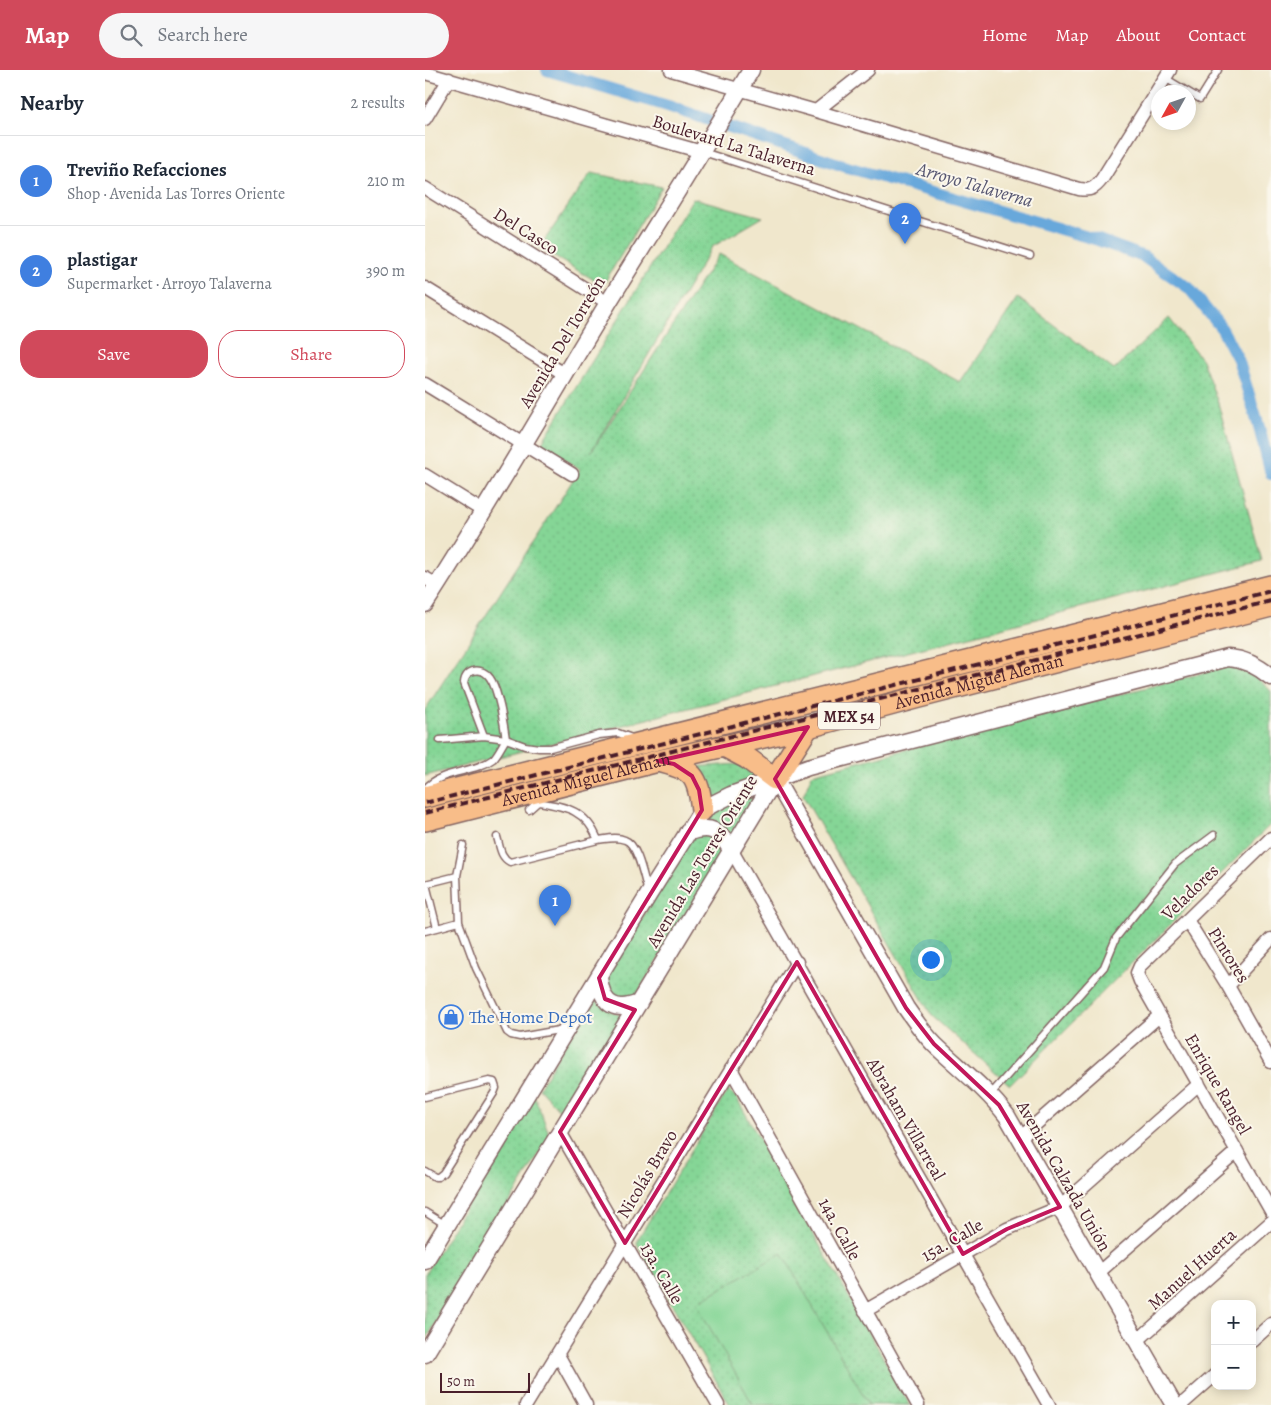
<!DOCTYPE html>
<html lang="en">
<head>
<meta charset="utf-8">
<style>
  :root { --surface:#fff; --page:#f6f6f7; --text:#1f2937; --muted:#747a83; --line:#e0e1e3; --accent:#d1495b }
  body { margin:0; font-family:Alegreya,serif; background:var(--page); color:var(--text) }
  .controls { position:absolute; right:15px; bottom:15px; display:grid; overflow:hidden; border-radius:10px; box-shadow:0 2px 12px #0003 }
  .controls button { width:45px; height:45px; display:grid; place-items:center; padding:0; border:0; border-bottom:1px solid var(--line); background:var(--surface); color:var(--text); font:25px sans-serif }
  .compass { position:absolute; left:726px; top:15px; width:45px; height:45px; border-radius:50%; background:var(--surface); box-shadow:0 2px 12px #0003; rotate:230deg }
  .scale { position:absolute; left:15px; bottom:12px; width:90px; box-sizing:border-box; padding-left:5px; border:2px solid #4a1f2b; border-top:0; font-size:14px; line-height:18px; white-space:nowrap; color:#4a1f2b; -webkit-text-stroke:4px #fbf7ec; paint-order:stroke }
  .you { position:absolute; left:505px; top:889px; width:18px; height:18px; margin:-12px; border:4px solid #fff; border-radius:50%; background:#1a73e8; box-shadow:0 0 0 8px #1a73e833 }
  .badge { display:grid; place-items:center; width:32px; height:32px; border-radius:50%; background:var(--accent); color:#fff; font-size:16px; font-weight:700 }
  .pin { position:absolute; translate:-50% -41px; filter:drop-shadow(0 1px 2px #0008) }
  .pin::after { content:''; position:absolute; top:26px; width:18px; height:15px; background:inherit; clip-path:polygon(0 0,100% 0,50% 100%) }
  .list { margin:0; padding:0; list-style:none }
  h2 { display:flex; justify-content:space-between; align-items:center; height:65px; margin:0; padding:0 20px; font-size:21px }
  h2 small { font-size:16px; font-weight:400; color:var(--muted) }
  .list li { display:grid; grid-template-columns:32px 1fr auto; gap:15px; align-items:center; box-sizing:border-box; height:90px; padding:0 20px; border-top:1px solid var(--line) }
  .list b { display:block; font-size:19px; white-space:nowrap }
  .list p { margin:0; font-size:16px; white-space:nowrap; color:var(--muted) }
  .list em { font-size:16px; font-style:normal; color:var(--muted) }
  .actions { display:flex; gap:10px; padding:15px 20px }
  .actions a { flex:1; padding:11px 0; border:1px solid var(--accent); border-radius:20px; text-align:center; font-size:18px; color:var(--accent) }
  .actions .main { background:var(--accent); color:#fff }
  .icon { flex:none; width:28px; height:28px; fill:none; stroke:currentColor; stroke-width:2; stroke-linecap:round; stroke-linejoin:round }
  .map { position:relative; flex:none; width:846px; height:1335px; overflow:hidden }
  header { display:flex; align-items:center; gap:30px; box-sizing:border-box; height:70px; padding:0 25px; background:var(--accent); color:#fff }
  header strong { font-size:24px }
  nav { display:flex; gap:28px; margin-inline-start:auto; font-size:18px }
  .search { width:350px; height:45px; background:var(--page); display:flex; align-items:center; gap:12px; box-sizing:border-box; padding:0 18px; border-radius:28px; color:var(--muted); font-size:19px }
  main { display:flex }
  aside { flex:1; background:var(--surface) }
  .map>svg:first-child { display:block }
</style>
</head>
<body>
<header>
<strong>Map</strong>
<div class="search"><svg class="icon" aria-label="search" viewBox="0 0 24 24"><circle cx="10" cy="10" r="6"/><path d="M15 15l6 6"/></svg>Search here</div>
<nav><a>Home</a><a>Map</a><a>About</a><a>Contact</a></nav>
</header>
<main>
<aside>
<h2>Nearby<small>2 results</small></h2>
<ul class="list">
<li><span class="badge" style="background:#3f7fe0">1</span><div><b>Treviño Refacciones</b><p>Shop · Avenida Las Torres Oriente</p></div><em>210 m</em></li>
<li><span class="badge" style="background:#3f7fe0">2</span><div><b>plastigar</b><p>Supermarket · Arroyo Talaverna</p></div><em>390 m</em></li>
</ul>
<div class="actions"><a class="main">Save</a><a>Share</a></div>
</aside>
<div class="map">
<svg width="846" height="1335" viewBox="0 0 846 1335">
  <defs>
    <pattern id="grass-dots" width="8" height="8" patternUnits="userSpaceOnUse" patternTransform="scale(1.25)"><rect width="8" height="8" fill="#85d696"/><path d="M2 2h.1M6 6h.1" fill="none" stroke="#74b781" stroke-width="1.8" stroke-linecap="round"/></pattern>
  </defs>
  <rect width="100%" height="100%" fill="#fbf7ec"/>
  <filter id="ink" filterUnits="userSpaceOnUse"><feTurbulence type="fractalNoise" baseFrequency=".02" numOctaves="2"/><feDisplacementMap in="SourceGraphic" scale="10" xChannelSelector="R" yChannelSelector="G"/><feConvolveMatrix kernelMatrix="1 2 1 2 8 2 1 2 1" color-interpolation-filters="sRGB"/></filter>
  <filter id="wash" filterUnits="userSpaceOnUse"><feTurbulence type="fractalNoise" baseFrequency=".0096" numOctaves="4" result="noise"/><feDisplacementMap in="SourceGraphic" scale="20" xChannelSelector="R" yChannelSelector="G"/><feGaussianBlur stdDeviation="1.12" result="paint"/><feColorMatrix in="noise" values="0 0 0 0 0 0 0 0 0 0 0 0 0 0 0 0 0 1.4 0 .05"/><feComposite in="paint" operator="in"/></filter>
  <g filter="url(#wash)">
    <rect width="100%" height="100%" fill="#f0e7cc"/>
    <path fill="url(#grass-dots)" stroke="#687a60" d="M166,103L237,117L178,215L114,178Z
      M268,128L338,147L287,177L166,382L294,184L535,312L593,228L689,300L744,248L777,290L793,333L837,491L0,706V640L155,399L116,374Z
      M816,593L846,621V754L585,1015L507,946L378,726L387,704Z
      M314,694L341,709L283,731L267,697Z
      M331,725L333,726L307,768C298,757 290,751 276,751L282,742Z
      M268,764H286L298,783L209,929H188L179,911Z
      M168,928L184,940L198,947L139,1045L114,1018Z
      M303,1020L311,1027L485,1335H305L211,1172Z
      M109,1025L125,1066L0,1271V1204Z"/>
    <path fill="#85d696" stroke="#687a60" d="M357,1183L444,1335H328L271,1233Z"/>
    <g fill="none" stroke-linecap="round" stroke-linejoin="round">
      <path stroke="#68a8db" stroke-width="12" d="M122,0L243,36L422,97L673,170L719,187L764,218L797,259L813,289L834,357L846,404"/>
    </g>
  </g>
  <g filter="url(#ink)">
    <g fill="none" stroke-linecap="round" stroke-linejoin="round">
      <g stroke="#846563" stroke-width="9">
        <path id="service" d="M740,8L775,29L793,0
          M278,82L605,186
          M15,670L59,666L81,669L100,676L114,678H125L174,665L193,663L207,668
          M0,719C17,699 48,704 68,689C73,684 77,675 81,669C79,655 73,619 65,608C58,597 40,598 39,613L59,666
          M104,740L113,732V728
          M72,767C75,776 75,787 85,792L173,770C161,740 142,737 113,732
          M173,770C182,769 191,766 200,770C213,774 219,809 223,822
          M0,814L32,806L38,775
          M34,852L51,898L82,962L86,965L95,967L139,959
          M12,858L34,852L32,806
          M0,861L12,858L1,814
          M565,1025L679,897L691,868L750,794L789,765
          M0,1027L64,1011L69,1012L71,1018L69,1023L18,1103L13,1107H10L0,1101
          M0,1142L21,1155"/>
      </g>
      <g stroke="#846563" stroke-width="15">
        <path id="minor" d="M246,0L391,41L654,119C666,121 670,118 677,109L745,0
          M0,3L277,82
          M391,41L443,0
          M0,49L24,9
          M0,118L183,233
          M0,218L141,305
          M0,314L147,404
          M0,405L58,441
          M0,508L12,515
          M846,768L715,896L712,903L715,911L846,1141
          M307,781L624,1335
          M762,850L803,916L846,992
          M803,916L846,869
          M306,999L493,1335
          M135,1062L293,1335
          M595,1068L734,946
          M673,1203L812,1081
          M440,1241L582,1159L635,1137L774,1014
          M712,1271L846,1152
          M827,1271L846,1254
          M133,1285L161,1335
          M101,1335L372,892
          M756,1335L790,1305"/>
      </g>
      <g stroke="#846563" stroke-width="19">
        <path id="tertiary" d="M0,534C64,436 122,333 183,233C231,155 280,78 326,0
          M350,709L481,938C490,951 499,964 510,975C534,998 562,1019 582,1046L749,1335
          M262,763C286,754 294,760 307,781
          M174,908C176,922 180,937 197,937C202,937 209,935 214,933
          M0,1191L224,824L277,740L290,733L306,725L383,697L803,588C820,589 833,596 846,607
          M0,1284L350,709"/>
      </g>
      <g stroke="#846563" stroke-width="24">
        <g id="trunk">
          <path d="M299,676L322,688L350,709L383,657"/>
          <path d="M233,691C268,699 273,705 277,740"/>
          <path d="M0,727L846,516"/>
          <path id="s1" d="M0,750L233,691L383,657L490,628L846,536"/>
        </g>
      </g>
      <use href="#service" stroke="#fff" stroke-width="6"/>
      <use href="#minor" stroke="#fff" stroke-width="12"/>
      <use href="#tertiary" stroke="#fff" stroke-width="16"/>
      <use href="#trunk" stroke="#f8bd89" stroke-width="21"/>
      <path stroke="#4a1f2b" stroke-width="4" stroke-dasharray="8 4" stroke-linecap="butt" d="M0,733L846,521
        M0,743L846,531"/>
    </g>
  </g>
  <path fill="none" stroke="#c2185b" stroke-width="4" stroke-linejoin="round" d="M383,657L350,709L481,938L509,974L574,1035L635,1137L582,1159L538,1184L372,892L200,1173L135,1062L210,940L180,929L174,908L277,740L274,720L267,706L249,694L233,691Z"/>
  <defs>
    <g id="shop-ring" transform="scale(1.25)"><circle r="9.5" fill="#fbf7ec" stroke="#3f7fe0" stroke-width="1.5"/><path d="M-5-2.5h2.3a2.7 3.5 0 0 1 5.4 0H5L5.5 6h-11ZM-1.5-2.5h3a1.5 2.3 0 0 0-3 0Z" fill="#3f7fe0"/></g>
  </defs>
  <g fill-rule="evenodd">
    <use href="#shop-ring" x="26" y="947"/>
  </g>
  <g text-anchor="middle" stroke-width="4" stroke-linejoin="round" paint-order="stroke">
    <rect fill="#fbf7ec" stroke="#7f6065" stroke-width="1" x="393" y="632.5" width="62" height="27" rx="4"/>
    <g font-size="16" font-weight="bold" fill="#4a1f2b">
      <text x="424" y="652">MEX 54</text>
    </g>
    <g font-size="18" fill="#4a1f2b" stroke="#fbf7ec">
      <text transform="translate(309 75) rotate(17)" y="6">Boulevard La Talaverna</text>
      <text transform="translate(101 161) rotate(32)" y="6">Del Casco</text>
      <text transform="translate(137 272) rotate(-59)" y="6">Avenida Del Torreón</text>
      <text dy="6" stroke="none"><textPath href="#s1" startOffset="571">Avenida Miguel Alemán</textPath></text>
      <text dy="6" stroke="none"><textPath href="#s1" startOffset="166">Avenida Miguel Alemán</textPath></text>
      <text transform="translate(277 791) rotate(-59)" y="6">Avenida Las Torres Oriente</text>
      <text transform="translate(765 822) rotate(-44)" y="6">Veladores</text>
      <text transform="translate(804 885) rotate(58)" y="6">Pintores</text>
      <text transform="translate(793 1014) rotate(60)" y="6">Enrique Rangel</text>
      <text transform="translate(481 1049) rotate(60)" y="6">Abraham Villarreal</text>
      <text transform="translate(222 1104) rotate(-59)" y="6">Nicolás Bravo</text>
      <text transform="translate(639 1106) rotate(60)" y="6">Avenida Calzada Unión</text>
      <text transform="translate(415 1159) rotate(61)" y="6">14a. Calle</text>
      <text transform="translate(527 1170) rotate(-30)" y="6">15a. Calle</text>
      <text transform="translate(767 1199) rotate(-42)" y="6">Manuel Huerta</text>
      <text transform="translate(237 1203) rotate(60)" y="6">13a. Calle</text>
    </g>
    <g font-size="18" fill="#366cbe" stroke="#fbf7ec" text-anchor="start">
      <text x="44" y="953">The Home Depot</text>
    </g>
    <g font-size="19" font-style="italic" fill="#565671" stroke="#fbf7ec">
      <text transform="translate(550 114) rotate(16)" y="7">Arroyo Talaverna</text>
    </g>
  </g>
</svg>
<div class="controls">
<button>+</button>
<button>−</button>
</div>
<svg class="compass" viewBox="-18 -18 36 36"><path d="M0-13l5 13h-10z" fill="#e53935"/><path d="M0 13l5-13h-10z" fill="#747a83"/></svg>
<div class="scale">50 m</div>
<div class="you"></div>
<div class="pin badge" style="left:130px;top:856px;background:#3f7fe0">1</div>
<div class="pin badge" style="left:480px;top:174px;background:#3f7fe0">2</div>
</div>
</main>
</body>
</html>
